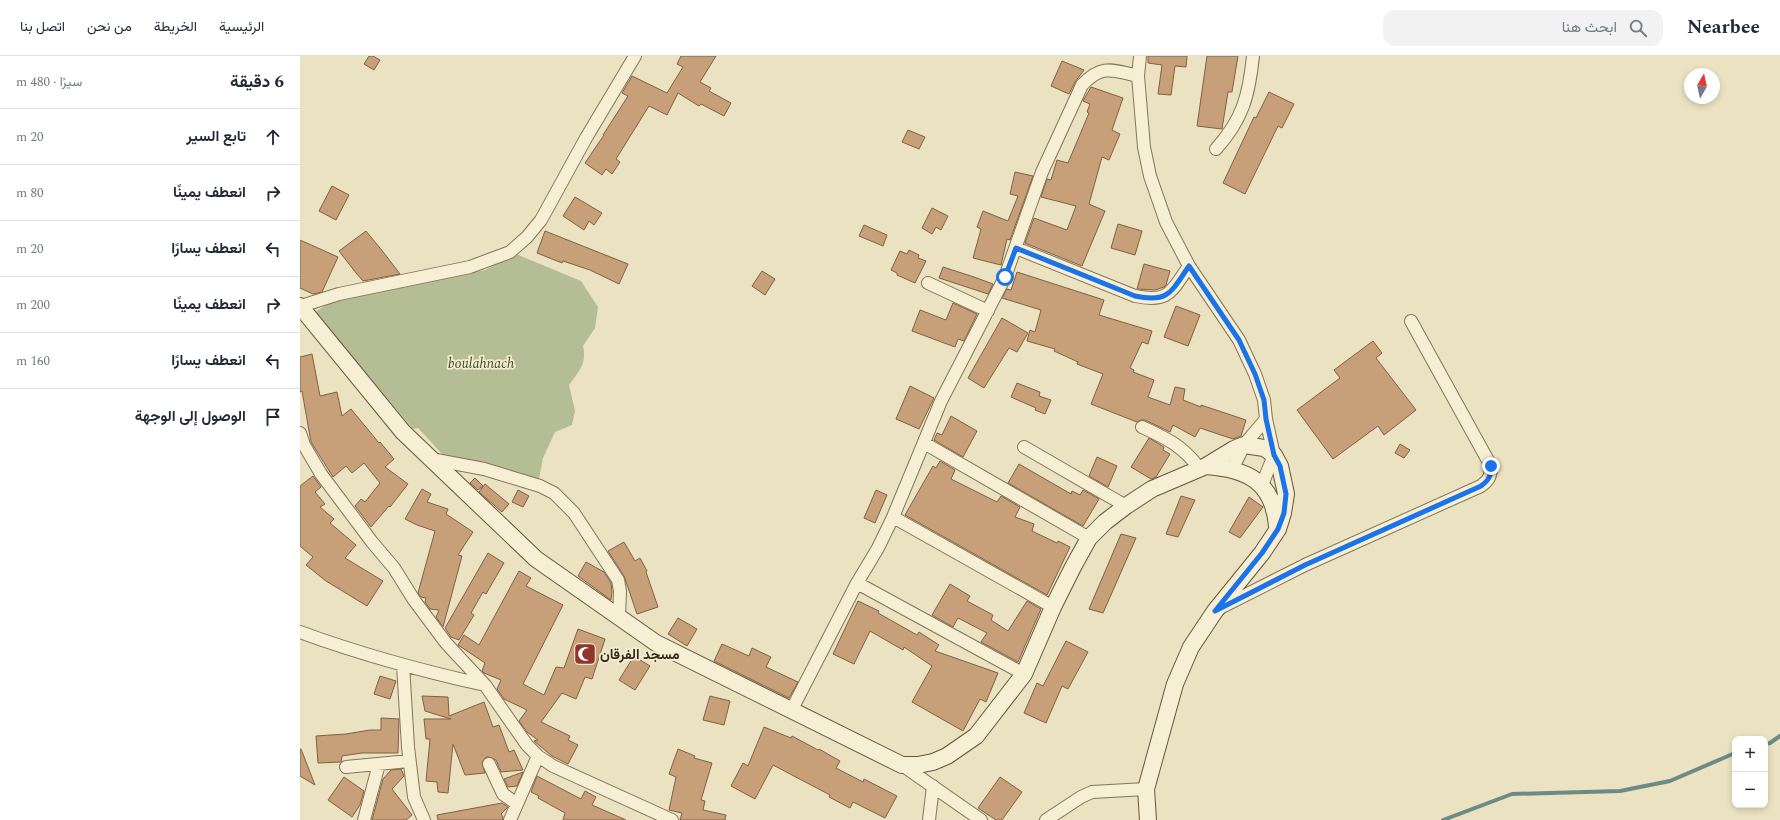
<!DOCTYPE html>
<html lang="ar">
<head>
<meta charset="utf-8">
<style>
  :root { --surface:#fff; --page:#f2f2f3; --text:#1f2937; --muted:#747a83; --line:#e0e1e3 }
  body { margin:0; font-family:Spectral,Vazirmatn,serif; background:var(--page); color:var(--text); direction:rtl }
  .controls { position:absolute; right:12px; bottom:12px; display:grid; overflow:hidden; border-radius:8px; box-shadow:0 2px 6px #0003 }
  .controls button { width:36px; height:36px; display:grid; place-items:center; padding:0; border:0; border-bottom:1px solid var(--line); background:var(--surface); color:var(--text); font:20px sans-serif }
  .compass { position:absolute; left:1384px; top:12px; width:36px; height:36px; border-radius:50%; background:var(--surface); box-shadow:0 2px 6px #0003; rotate:9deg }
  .stop { position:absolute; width:12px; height:12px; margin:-9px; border:3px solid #1a73e8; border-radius:50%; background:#fff }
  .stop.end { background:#1a73e8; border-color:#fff; box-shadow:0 1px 4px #0008 }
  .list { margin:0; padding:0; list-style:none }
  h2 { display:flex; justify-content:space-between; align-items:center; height:52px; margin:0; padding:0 16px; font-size:17px }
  h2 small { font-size:13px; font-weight:400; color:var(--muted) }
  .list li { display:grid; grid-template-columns:26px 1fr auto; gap:12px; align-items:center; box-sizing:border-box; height:56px; padding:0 16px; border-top:1px solid var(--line) }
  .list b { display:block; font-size:15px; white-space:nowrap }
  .list em { font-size:13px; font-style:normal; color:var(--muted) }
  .icon { flex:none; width:22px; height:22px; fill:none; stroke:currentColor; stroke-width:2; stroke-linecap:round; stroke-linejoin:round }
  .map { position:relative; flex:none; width:1480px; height:764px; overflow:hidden; direction:ltr }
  header { display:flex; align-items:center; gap:24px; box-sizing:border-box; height:56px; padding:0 20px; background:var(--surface); border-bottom:1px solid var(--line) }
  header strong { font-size:19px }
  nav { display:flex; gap:22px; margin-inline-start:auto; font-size:14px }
  .search { width:280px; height:36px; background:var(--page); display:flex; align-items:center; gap:10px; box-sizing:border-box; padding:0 14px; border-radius:12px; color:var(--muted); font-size:15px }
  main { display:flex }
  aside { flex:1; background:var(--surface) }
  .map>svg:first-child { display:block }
</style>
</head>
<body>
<header>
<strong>Nearbee</strong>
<div class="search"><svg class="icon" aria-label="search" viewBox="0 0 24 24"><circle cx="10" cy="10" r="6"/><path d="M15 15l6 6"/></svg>ابحث هنا</div>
<nav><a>الرئيسية</a><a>الخريطة</a><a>من نحن</a><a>اتصل بنا</a></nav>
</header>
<main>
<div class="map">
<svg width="1480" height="764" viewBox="0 0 1480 764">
  <rect width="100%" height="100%" fill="#ebe2c1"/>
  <path fill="#b5bd95" d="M216,198L281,225L298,251L295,272L283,290C287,308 279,315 269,329L275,355L272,369L255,376L243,402L239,423L231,425L144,400L118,372L113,373L15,256L36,243L185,214Z"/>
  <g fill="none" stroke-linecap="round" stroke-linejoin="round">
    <path stroke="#6b8b86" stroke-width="4" d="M1465,688L1470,687L1480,680
      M1143,764L1212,738L1320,735L1370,725L1435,697"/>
  </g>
  <path fill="#c7a079" stroke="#816041" d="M69,0H73L80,4L74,14L64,8Z
    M381,0H416L400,26L411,32L409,35L431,47L424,60L401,48L399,50L378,37L367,59L349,50L316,103L320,106L312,118L306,113L302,119L285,107L304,79H303L328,40L322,37L332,20L367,37L383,11L377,8Z
    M848,0H887L886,11L875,10L871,39L858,38L862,9L848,7Z
    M907,0H938L932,36H928L922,73L897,70Z
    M762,5L784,14L775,26L769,38L751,30Z
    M791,31L823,42L812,74L820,78L809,104L802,101L789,148L805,155L782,210L725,187L734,162L767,174L776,150L741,141L747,123L751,124L757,104L768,107L789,57L787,56L790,48L783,45Z
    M969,36L994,48L982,72L978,70L945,138L923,127L954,61L956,62Z
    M608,74L625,81L619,93L602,86Z
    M715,116L733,120L710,184L707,183L701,209L673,202L681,173L677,171L683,155L708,165L718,140L710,138Z
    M32,130L49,139L36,164L19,155Z
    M275,141L302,157L294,169L289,165L284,174L263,160Z
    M632,152L648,160L641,174L636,171L632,178L622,172Z
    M818,168L842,175L835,199L811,192Z
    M564,169L587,179L583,190L559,180Z
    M66,175L84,197L100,218L63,225L56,217L39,195Z
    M245,175L328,208L319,228L290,214L263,205L262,207L237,197Z
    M0,184L38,201L22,236L13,238L0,232Z
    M609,194L619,199L618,202L626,205L615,227L597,219V217L591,214L600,195L607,198Z
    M844,208L870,215L866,229L864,231L855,234L837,233Z
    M643,211L674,221L693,228L688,238L639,222Z
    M462,215L475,223L465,239L452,230Z
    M717,216L804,244L799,259L852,275L848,288L842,286L830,312L834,314L833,316L854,324L848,341L870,349L875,331L885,333L883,344L901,351V349L946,364L941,380L933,383L900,372L895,381L873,369L870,376L845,364H841L837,366L791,348L803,318L777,308L778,306L754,295L755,293L727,285L730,274L735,276L741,254L702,242L707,233L711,234Z
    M653,247L677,258L664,285L658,283L655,291L612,275L620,254L646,264Z
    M876,250L900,259L888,290L864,281Z
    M702,262L728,277L717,296L709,292L684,332L668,322Z
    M1073,285L1082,297L1076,302L1116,354L1084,379L1078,370L1033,403L997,354L1040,322L1034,314Z
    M12,298L20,340L37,336L42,360L51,353L79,387L80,386L94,403L85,411L108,428L90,451L89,450L71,471L55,450L61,443L65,446L80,427L64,407L52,417L46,410L33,421L11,386L2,335L0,336V301Z
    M717,327L740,336L739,340L751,344L745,358L735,354L736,352L711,341Z
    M610,330L634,342L619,373L596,363Z
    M651,360L677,375L663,401L634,384L637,377L642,379Z
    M849,382L864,391L863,394L870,398L856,421L851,423L831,411Z
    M1100,388L1110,394L1104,402L1095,397Z
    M797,401L817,410L808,431L789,420Z
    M640,405L655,414L651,423L697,446L701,440L720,451L715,461L734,468L732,475L757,487L758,485L770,491L747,539L605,459L633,410L636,412Z
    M719,408L771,438L772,435L780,439L783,434L799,443L783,470L708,427Z
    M13,420L21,431L15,436L25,448L20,451L34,463L30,467L56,489L45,502L83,525L67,550L26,525L6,509L13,501L0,490V430Z
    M175,422L183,430L178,434L170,427Z
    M185,428L209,448L202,456L179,436Z
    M122,433L131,438L127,446L148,453L146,458L173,476L158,499L162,500L143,571L136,561L139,554L130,553L125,546L126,542L121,541L118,537L135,475L117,469L105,463Z
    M218,434L229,440L223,451L212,446Z
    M576,434L587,439L575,467L564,462Z
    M881,440L895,444L878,481L866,478Z
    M949,441L963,451L940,482L929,476Z
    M821,478L836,482L803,557L789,553Z
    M324,486L335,505L340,502L347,515L346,516L358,551L337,558L324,520L308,495Z
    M188,497L204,507L186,538L183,536L171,557L174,559L159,584L151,581L145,572Z
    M286,506L304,516L311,527L312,536L311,544L278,520Z
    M219,515L231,522L226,530L263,549L223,628L244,639L256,611L264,612L278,573L305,583L292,623L285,621L276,643L262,637L241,666L270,680L268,684L278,689L268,708L252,700L234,685L238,684L227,676L219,665L227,654L204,643L197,633L201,624L184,617L182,615L185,607L158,589L164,579L179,589Z
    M650,528L670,540L667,545L693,559L691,564L708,575L727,545L741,553L718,606L681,586L687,577L658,562L653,571L632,559Z
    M558,545L579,555L578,557L617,579L619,576L639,589L635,595L698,617L686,646L680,643L663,675L612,646L632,610L604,591L603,594L570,575L554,608L533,598Z
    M378,562L397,573L387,590L368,578Z
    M766,585L788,596L768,633L762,630L746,667L724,657L737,627L743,630Z
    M422,588L449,600L452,592L471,601L466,611L498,626L489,642L414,605Z
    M334,600L350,610L335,634L319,624Z
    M80,620L96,625L90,643L74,638Z
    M122,640L148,641L149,660L184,646L193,671L199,669L209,696L214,694L223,714L201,716L196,704L189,701H186L182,707L185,717L165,719L153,688L148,737L138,736L137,726L126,725L130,683H126L124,663H151L125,655Z
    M410,640L430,645L424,669L403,664Z
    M81,662L99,663L98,697H62L42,700L41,706L18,707L16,680L46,678L70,674H81Z
    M464,671L491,682L492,680L518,694L519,693L540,705L536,712L563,726L564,723L597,740L585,762L553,746L550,752L529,741L530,739L473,709L455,743L431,730L443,707L448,710Z
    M0,693H1L15,729L0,720Z
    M378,693L395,700L394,702L412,707L401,744L405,745L403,754L426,759L425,764H380L382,757L369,754L376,721L369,718Z
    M101,713L104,720L92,733L112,759L106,764H72L83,723L91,714Z
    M223,716L217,730L208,731L204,723Z
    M237,720L281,743L285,735L296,741L292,749L326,764H263L265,757L238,742L239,740L231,736Z
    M44,721L64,735L60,749L52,761L28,744Z
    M700,721L722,736L702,764H696L678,752Z
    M202,747L208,751L201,758L203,761V764H138L137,759Z"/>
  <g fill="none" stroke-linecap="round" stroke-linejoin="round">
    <g stroke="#83745a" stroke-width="14">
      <path id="street" d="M840,0L838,20L844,91L850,120L866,166L889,210L939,284L955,318L964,344L966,363L974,399L962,429
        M916,93C943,63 949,39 953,0
        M716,192L835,240C869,247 871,236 889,210
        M628,227L688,255
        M1,250L39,238L170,211L210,196L227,181L241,164L286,82L335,0
        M842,371C866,382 883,390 899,412
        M0,377L4,389L21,418L72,486L94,512L114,544L146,587L185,629L227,689L238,700L253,710L372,764
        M624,387L789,482
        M724,391L826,450
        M131,403L184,413L240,430L254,437L274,457L318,524L320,535L319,561
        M933,412L944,389L966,363
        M593,461L753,551
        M557,527L724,618
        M918,553L1005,509L1181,430C1189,424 1191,420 1191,410L1111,265
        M0,576C60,598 122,615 185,629
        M103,609L108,691L114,741L124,764
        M491,655L557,527L578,492L593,461L641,345L705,221L742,116L782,29C802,8 812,14 838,20
        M189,708L203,738L217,748
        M602,709L681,764
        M46,711L109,705
        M64,764L79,708
        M210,764L238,700
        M629,764L633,730
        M746,764L781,741L792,736L846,733"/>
    </g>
    <g stroke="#65553d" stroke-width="18">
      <path id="secondary" d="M0,250L103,376L236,503L356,587L602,709H618L633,706L647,700L676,680L724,618L753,551L773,511L789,482L805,466L826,450L852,433L906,410L934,393L944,389L964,392L974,399L980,410L986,438L983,457L978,473L962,497L915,555L891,591L875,628L846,733L848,764
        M906,410C947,413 973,425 977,470"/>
    </g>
    <use href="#street" stroke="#f6efd4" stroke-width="12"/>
    <use href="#secondary" stroke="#f6efd4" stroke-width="16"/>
  </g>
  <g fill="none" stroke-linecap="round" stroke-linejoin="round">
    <path stroke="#1a73e8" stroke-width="5" d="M705,221L716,192L835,240C869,247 871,236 889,210L939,284L955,318L964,344L966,363L974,399L980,410L986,438L984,457L978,473L962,497L915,555L1005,509L1181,430C1189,424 1191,420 1191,410"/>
  </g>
  <defs>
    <g id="mosque-square" transform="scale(1.15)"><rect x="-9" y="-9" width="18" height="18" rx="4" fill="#8f352d" stroke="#f3ecd0"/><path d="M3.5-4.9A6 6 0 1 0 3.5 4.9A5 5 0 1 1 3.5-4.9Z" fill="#fff"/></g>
  </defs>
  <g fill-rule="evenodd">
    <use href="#mosque-square" x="285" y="598"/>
  </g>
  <g text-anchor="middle" stroke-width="3.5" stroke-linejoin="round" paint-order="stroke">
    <g font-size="14" font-style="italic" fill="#414f25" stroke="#f3ecd0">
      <text x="181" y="312">boulahnach</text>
    </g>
    <g font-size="14" font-weight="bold" fill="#342a1d" stroke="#f3ecd0" text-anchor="start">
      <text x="300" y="603">مسجد الفرقان</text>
    </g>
  </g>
</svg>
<div class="controls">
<button>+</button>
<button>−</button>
</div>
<svg class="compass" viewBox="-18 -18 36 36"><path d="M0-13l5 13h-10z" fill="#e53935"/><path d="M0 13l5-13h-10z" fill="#747a83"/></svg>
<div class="stop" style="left:705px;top:221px"></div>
<div class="stop end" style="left:1191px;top:410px"></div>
</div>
<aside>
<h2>6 دقيقة<small>سيرًا · 480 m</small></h2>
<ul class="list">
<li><svg class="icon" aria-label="ahead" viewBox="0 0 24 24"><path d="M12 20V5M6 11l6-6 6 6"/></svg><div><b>تابع السير</b></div><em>20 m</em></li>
<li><svg class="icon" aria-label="right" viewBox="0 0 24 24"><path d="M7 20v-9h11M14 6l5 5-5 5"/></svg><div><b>انعطف يمينًا</b></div><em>80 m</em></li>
<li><svg class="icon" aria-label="left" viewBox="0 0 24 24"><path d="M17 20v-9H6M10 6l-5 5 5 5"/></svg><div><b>انعطف يسارًا</b></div><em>20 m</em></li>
<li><svg class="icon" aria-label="right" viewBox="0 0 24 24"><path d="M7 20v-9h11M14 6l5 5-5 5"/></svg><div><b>انعطف يمينًا</b></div><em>200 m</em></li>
<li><svg class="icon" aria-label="left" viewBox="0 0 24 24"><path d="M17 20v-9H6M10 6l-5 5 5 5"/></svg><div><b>انعطف يسارًا</b></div><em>160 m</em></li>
<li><svg class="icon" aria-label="arrive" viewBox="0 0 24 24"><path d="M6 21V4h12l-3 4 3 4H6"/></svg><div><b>الوصول إلى الوجهة</b></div></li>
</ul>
</aside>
</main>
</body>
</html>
